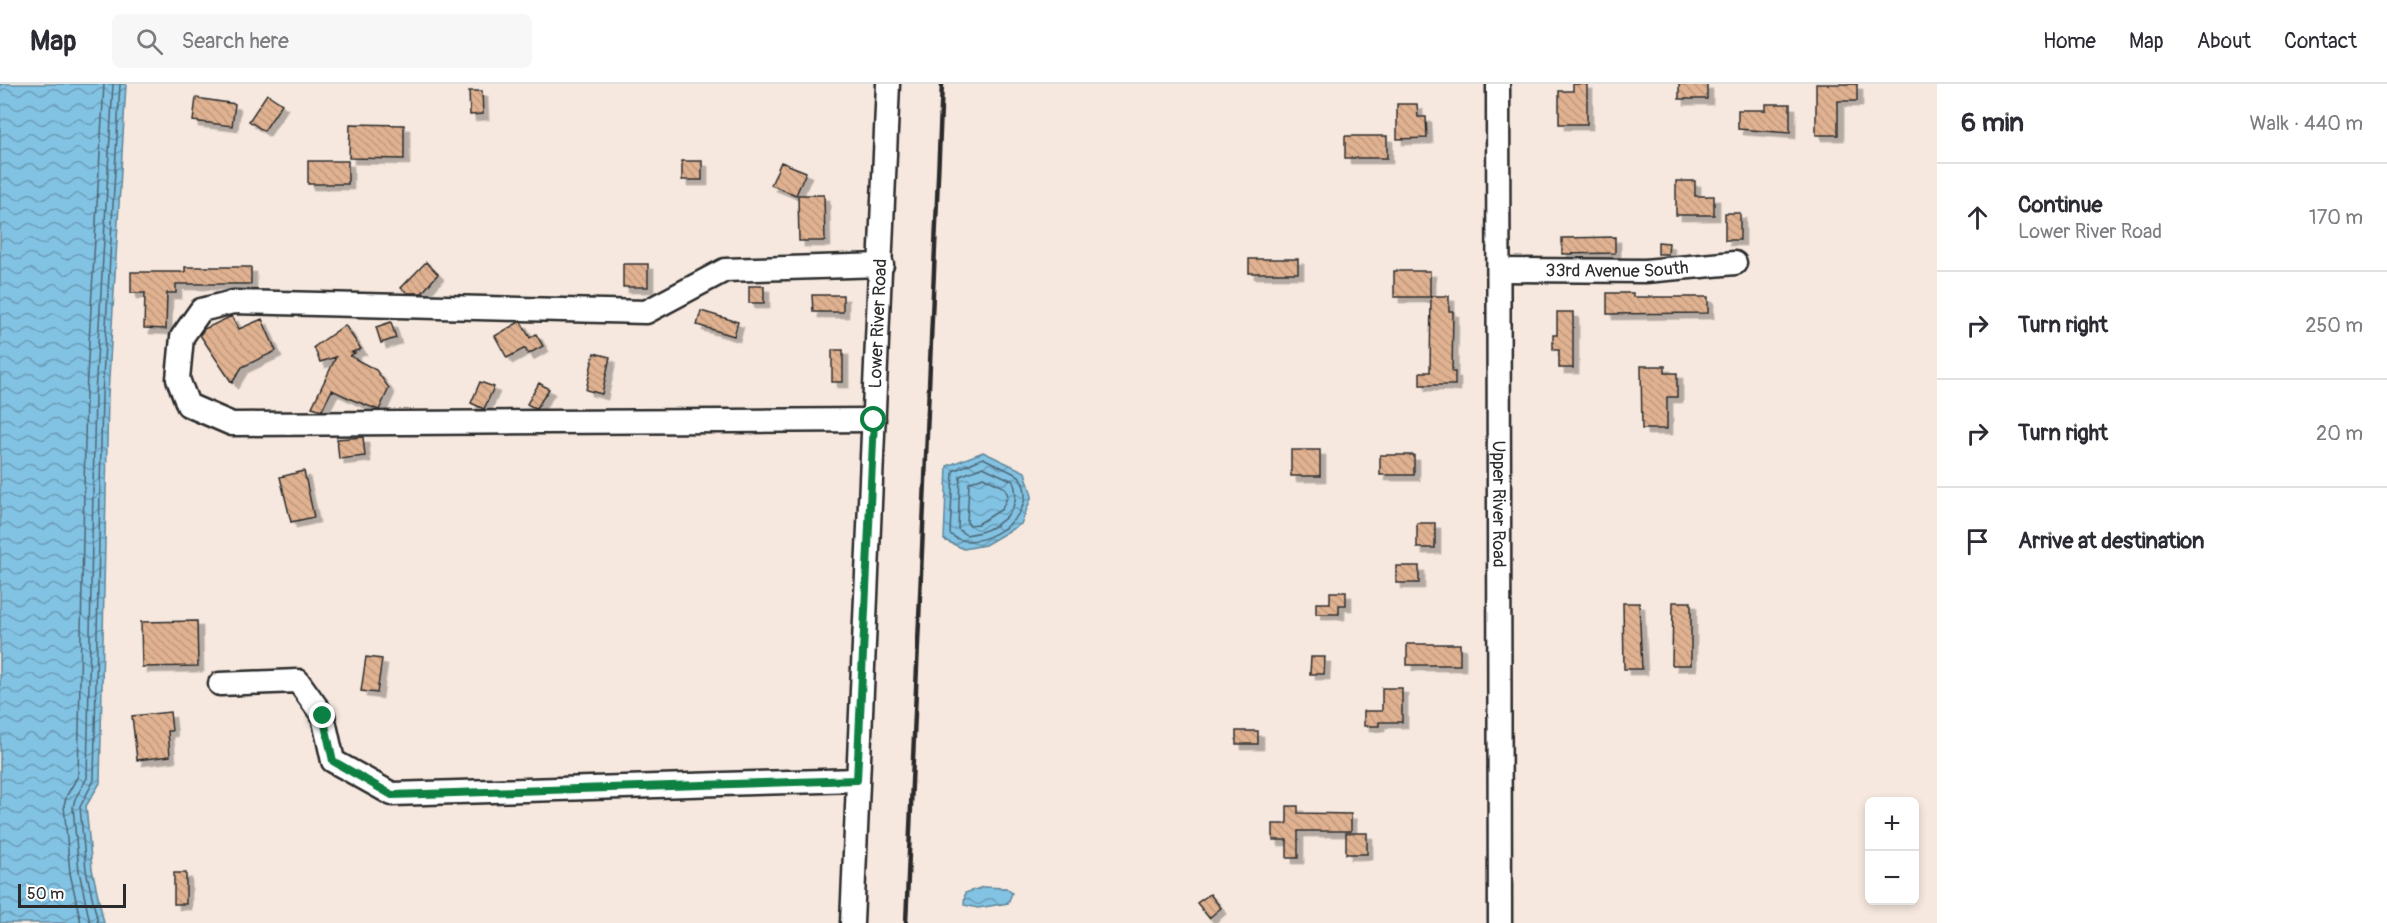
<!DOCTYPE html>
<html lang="en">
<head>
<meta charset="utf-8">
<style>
  :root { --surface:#fff; --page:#f7f7f7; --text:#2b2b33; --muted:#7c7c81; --line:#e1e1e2 }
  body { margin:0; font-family:Pangolin,sans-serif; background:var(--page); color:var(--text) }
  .controls { position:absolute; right:18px; bottom:18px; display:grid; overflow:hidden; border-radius:9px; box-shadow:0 3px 9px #0003 }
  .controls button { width:54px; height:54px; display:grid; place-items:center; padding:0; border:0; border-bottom:2px solid var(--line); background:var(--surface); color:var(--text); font:30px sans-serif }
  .scale { position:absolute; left:18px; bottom:15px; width:108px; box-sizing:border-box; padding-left:6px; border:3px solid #2b2b2b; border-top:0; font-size:16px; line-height:21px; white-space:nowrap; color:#2b2b2b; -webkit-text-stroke:4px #fff; paint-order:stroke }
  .stop { position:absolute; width:18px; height:18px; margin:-14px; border:4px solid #0b8043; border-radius:50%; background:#fff }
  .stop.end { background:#0b8043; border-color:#fff; box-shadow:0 2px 6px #0008 }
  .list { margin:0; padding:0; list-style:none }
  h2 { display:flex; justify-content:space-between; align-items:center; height:78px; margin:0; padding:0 24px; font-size:26px }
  h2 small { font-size:20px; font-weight:400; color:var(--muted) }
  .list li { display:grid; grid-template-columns:39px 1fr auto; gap:18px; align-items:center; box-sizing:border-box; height:108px; padding:0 24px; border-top:2px solid var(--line) }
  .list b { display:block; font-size:22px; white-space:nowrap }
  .list p { margin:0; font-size:20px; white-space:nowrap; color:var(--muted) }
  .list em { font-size:20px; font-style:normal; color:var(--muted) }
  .icon { flex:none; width:33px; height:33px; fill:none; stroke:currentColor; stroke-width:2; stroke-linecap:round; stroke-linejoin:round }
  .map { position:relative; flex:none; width:1937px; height:839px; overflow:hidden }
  header { display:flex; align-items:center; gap:36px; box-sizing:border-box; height:84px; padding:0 30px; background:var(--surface); border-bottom:2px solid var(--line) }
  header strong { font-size:28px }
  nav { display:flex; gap:33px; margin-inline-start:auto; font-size:21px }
  .search { width:420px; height:54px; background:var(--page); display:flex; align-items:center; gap:15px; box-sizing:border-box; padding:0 21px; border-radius:9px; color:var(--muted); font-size:22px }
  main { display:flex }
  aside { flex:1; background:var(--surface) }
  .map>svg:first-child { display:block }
</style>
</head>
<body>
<header>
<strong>Map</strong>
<div class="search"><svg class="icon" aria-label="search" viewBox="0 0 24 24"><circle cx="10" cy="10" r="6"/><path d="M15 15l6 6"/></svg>Search here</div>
<nav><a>Home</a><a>Map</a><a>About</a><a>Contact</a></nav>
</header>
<main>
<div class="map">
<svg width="1937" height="839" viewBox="0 0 1937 839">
  <defs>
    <pattern id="water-waves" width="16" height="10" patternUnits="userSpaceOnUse" patternTransform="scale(1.5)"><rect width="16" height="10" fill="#82c2e3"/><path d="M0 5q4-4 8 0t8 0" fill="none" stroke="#6b9eb8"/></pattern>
    <pattern id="building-back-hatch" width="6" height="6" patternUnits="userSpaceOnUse" patternTransform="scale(1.5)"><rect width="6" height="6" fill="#e0b291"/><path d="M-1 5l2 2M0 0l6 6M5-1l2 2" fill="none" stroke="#c0997d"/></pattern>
    <filter id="shadow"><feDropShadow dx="5.5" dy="5.5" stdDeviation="0" flood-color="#0004"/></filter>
  </defs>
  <rect width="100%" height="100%" fill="#f6e8de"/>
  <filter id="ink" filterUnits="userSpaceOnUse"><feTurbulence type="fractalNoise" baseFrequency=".0167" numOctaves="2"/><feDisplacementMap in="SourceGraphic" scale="12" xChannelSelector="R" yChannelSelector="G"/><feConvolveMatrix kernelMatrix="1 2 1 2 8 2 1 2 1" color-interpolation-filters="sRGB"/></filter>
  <g filter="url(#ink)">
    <path fill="url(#water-waves)" stroke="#5f8699" stroke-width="1.5" d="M0,0H126L108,311L100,699L86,722L92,785L104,839H0Z
      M983,368L1025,388L1032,412L1021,440L985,461L964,465L944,456L947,382Z
      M983,803L1006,804L1012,809L1008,819L978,824L964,821L965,809Z"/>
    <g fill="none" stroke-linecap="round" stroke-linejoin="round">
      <path stroke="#4e6775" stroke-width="1.5" d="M983,374L1019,392C1022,397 1025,405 1025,410C1026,440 973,471 950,450L953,387Z
        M983,383L1013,397C1025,429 993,448 966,451L958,445L960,392Z
        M983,393L1005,404L1008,412L1002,425L978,440L969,441L967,438L969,399Z
        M81,839L70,789L64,721L67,711L78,692L86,310L104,0
        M90,839L79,787L73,723L75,715L87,694L95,311L113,0
        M98,839L86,786L80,723L94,696L102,311L120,0"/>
    </g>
    <path fill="url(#building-back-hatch)" stroke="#2b2b2b" stroke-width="1.5" filter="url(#shadow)" d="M1573,0H1587V40H1559V7H1573Z
      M1679,0H1707V15H1679Z
      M1816,0H1857V17H1838V51H1816Z
      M469,7H482L483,30L470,31Z
      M267,10L282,20L264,47L249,37Z
      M196,14L235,20L232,42L193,37Z
      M1397,20H1417L1418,33H1426L1427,54L1397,55Z
      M1766,20H1790V49L1738,45V26H1766Z
      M350,40L404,41V75L349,74Z
      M1345,52H1387V74H1345Z
      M308,77H348V100H308Z
      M682,77H702V96H682Z
      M781,78L806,88L796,111L771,101Z
      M1676,97H1695V112H1714V131H1676Z
      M798,111H824L825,157H799Z
      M1725,129H1740V156H1725Z
      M1615,153V169L1562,170V154Z
      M1658,158L1669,159L1668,170H1658Z
      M1249,175H1298V189H1249Z
      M426,178L438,190L422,209H408L401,204Z
      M623,180H648V203H623Z
      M185,183H251V200H176V209H167L166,245L144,244L145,209H131V188H185Z
      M1394,187H1430V213H1394Z
      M749,202H764V219H749Z
      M1607,209H1633V213H1708V229L1607,230Z
      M812,211H843V228H813Z
      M1431,212H1449V227H1453L1452,288H1455V301H1420V288H1430Z
      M701,227L738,238L734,252L697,241Z
      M1557,228H1573V284H1559V266H1553V251H1557Z
      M232,232L239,245L262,235L276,267L242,283L232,299L200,251L204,245Z
      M391,238L396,254L381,259L376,243Z
      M519,238H521L530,254L536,250L543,262L528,270L525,264L507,274L495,252Z
      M345,241L361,265L352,268L355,269L350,272L376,286L389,304L379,326L353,316L332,306L322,326L312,323L336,273L320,278L314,263Z
      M832,266H843V298H832Z
      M594,269L610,273L602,310L586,306Z
      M1641,282H1665V289H1677V313H1667V345H1642Z
      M480,298L494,303L484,325L471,319Z
      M539,299L549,305L536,325L527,320Z
      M363,353L365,372L339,375L337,355Z
      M1291,366H1320V392H1291Z
      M1380,371H1414V391H1380Z
      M304,387L314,433L291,438L280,393Z
      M1417,439H1435V464H1417Z
      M1396,482H1419V499H1396Z
      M1330,508H1346V521H1339V530H1316V519H1330Z
      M1673,518H1691V581H1672Z
      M1623,519H1639L1642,585H1624Z
      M197,537L198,582L142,583L141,538Z
      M1407,560H1460V581H1407Z
      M366,573L382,575L377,609L361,607Z
      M1311,573H1325L1324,590H1310Z
      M1382,604H1402V638H1379V642H1364V627H1382Z
      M170,628L172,647H168L170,672L137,676L132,632Z
      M1236,647H1258V660H1236Z
      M1287,722H1298V729L1351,730V747H1298V774H1287V756H1273V740H1287Z
      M1346,749H1367V770H1346Z
      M174,789H186V820H174Z
      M1210,810L1221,824L1209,834L1197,819Z"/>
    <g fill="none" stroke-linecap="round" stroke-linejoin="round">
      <g stroke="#2b2b2b" stroke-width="27">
        <g id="minor">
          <path id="s1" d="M1498,0L1500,839"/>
          <path id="s2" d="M1499,186L1645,187L1735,179"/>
          <path d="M874,336L232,340L188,321L178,295L182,253L201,226L233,218L646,228L725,186L882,181"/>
          <path d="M220,600L298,597L323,632L333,677L392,710L857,696"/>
          <path id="s3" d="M852,839L888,0"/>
        </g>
      </g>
      <use href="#minor" stroke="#fff" stroke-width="22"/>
      <path stroke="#2b2b2b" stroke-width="4.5" d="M906,839L942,0"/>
    </g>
  </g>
  <g fill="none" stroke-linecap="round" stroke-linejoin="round" filter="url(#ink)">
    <path stroke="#0b8043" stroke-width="8" d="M323,632L333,677L392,711L857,696L874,336"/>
  </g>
  <g text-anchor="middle" stroke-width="4.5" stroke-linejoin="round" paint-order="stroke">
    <g font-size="18" fill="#2b2b2b" stroke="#fff">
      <text dy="6" stroke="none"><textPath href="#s2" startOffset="118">33rd Avenue South</textPath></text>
      <text dy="6" stroke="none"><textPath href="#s3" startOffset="600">Lower River Road</textPath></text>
      <text dy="6" stroke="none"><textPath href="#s1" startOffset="420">Upper River Road</textPath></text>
    </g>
  </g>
</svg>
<div class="controls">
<button>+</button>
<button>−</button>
</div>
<div class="scale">50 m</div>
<div class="stop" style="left:874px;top:336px"></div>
<div class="stop end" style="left:323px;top:632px"></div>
</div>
<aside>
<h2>6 min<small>Walk · 440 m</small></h2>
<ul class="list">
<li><svg class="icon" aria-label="ahead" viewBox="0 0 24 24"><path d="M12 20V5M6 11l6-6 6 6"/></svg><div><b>Continue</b><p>Lower River Road</p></div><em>170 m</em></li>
<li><svg class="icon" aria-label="right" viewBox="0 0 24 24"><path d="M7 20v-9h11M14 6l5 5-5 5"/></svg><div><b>Turn right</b></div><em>250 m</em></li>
<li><svg class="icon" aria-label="right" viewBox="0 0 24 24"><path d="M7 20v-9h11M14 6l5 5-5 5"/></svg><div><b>Turn right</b></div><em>20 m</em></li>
<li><svg class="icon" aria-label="arrive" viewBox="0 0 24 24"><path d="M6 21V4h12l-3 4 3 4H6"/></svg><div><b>Arrive at destination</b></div></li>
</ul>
</aside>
</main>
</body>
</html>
